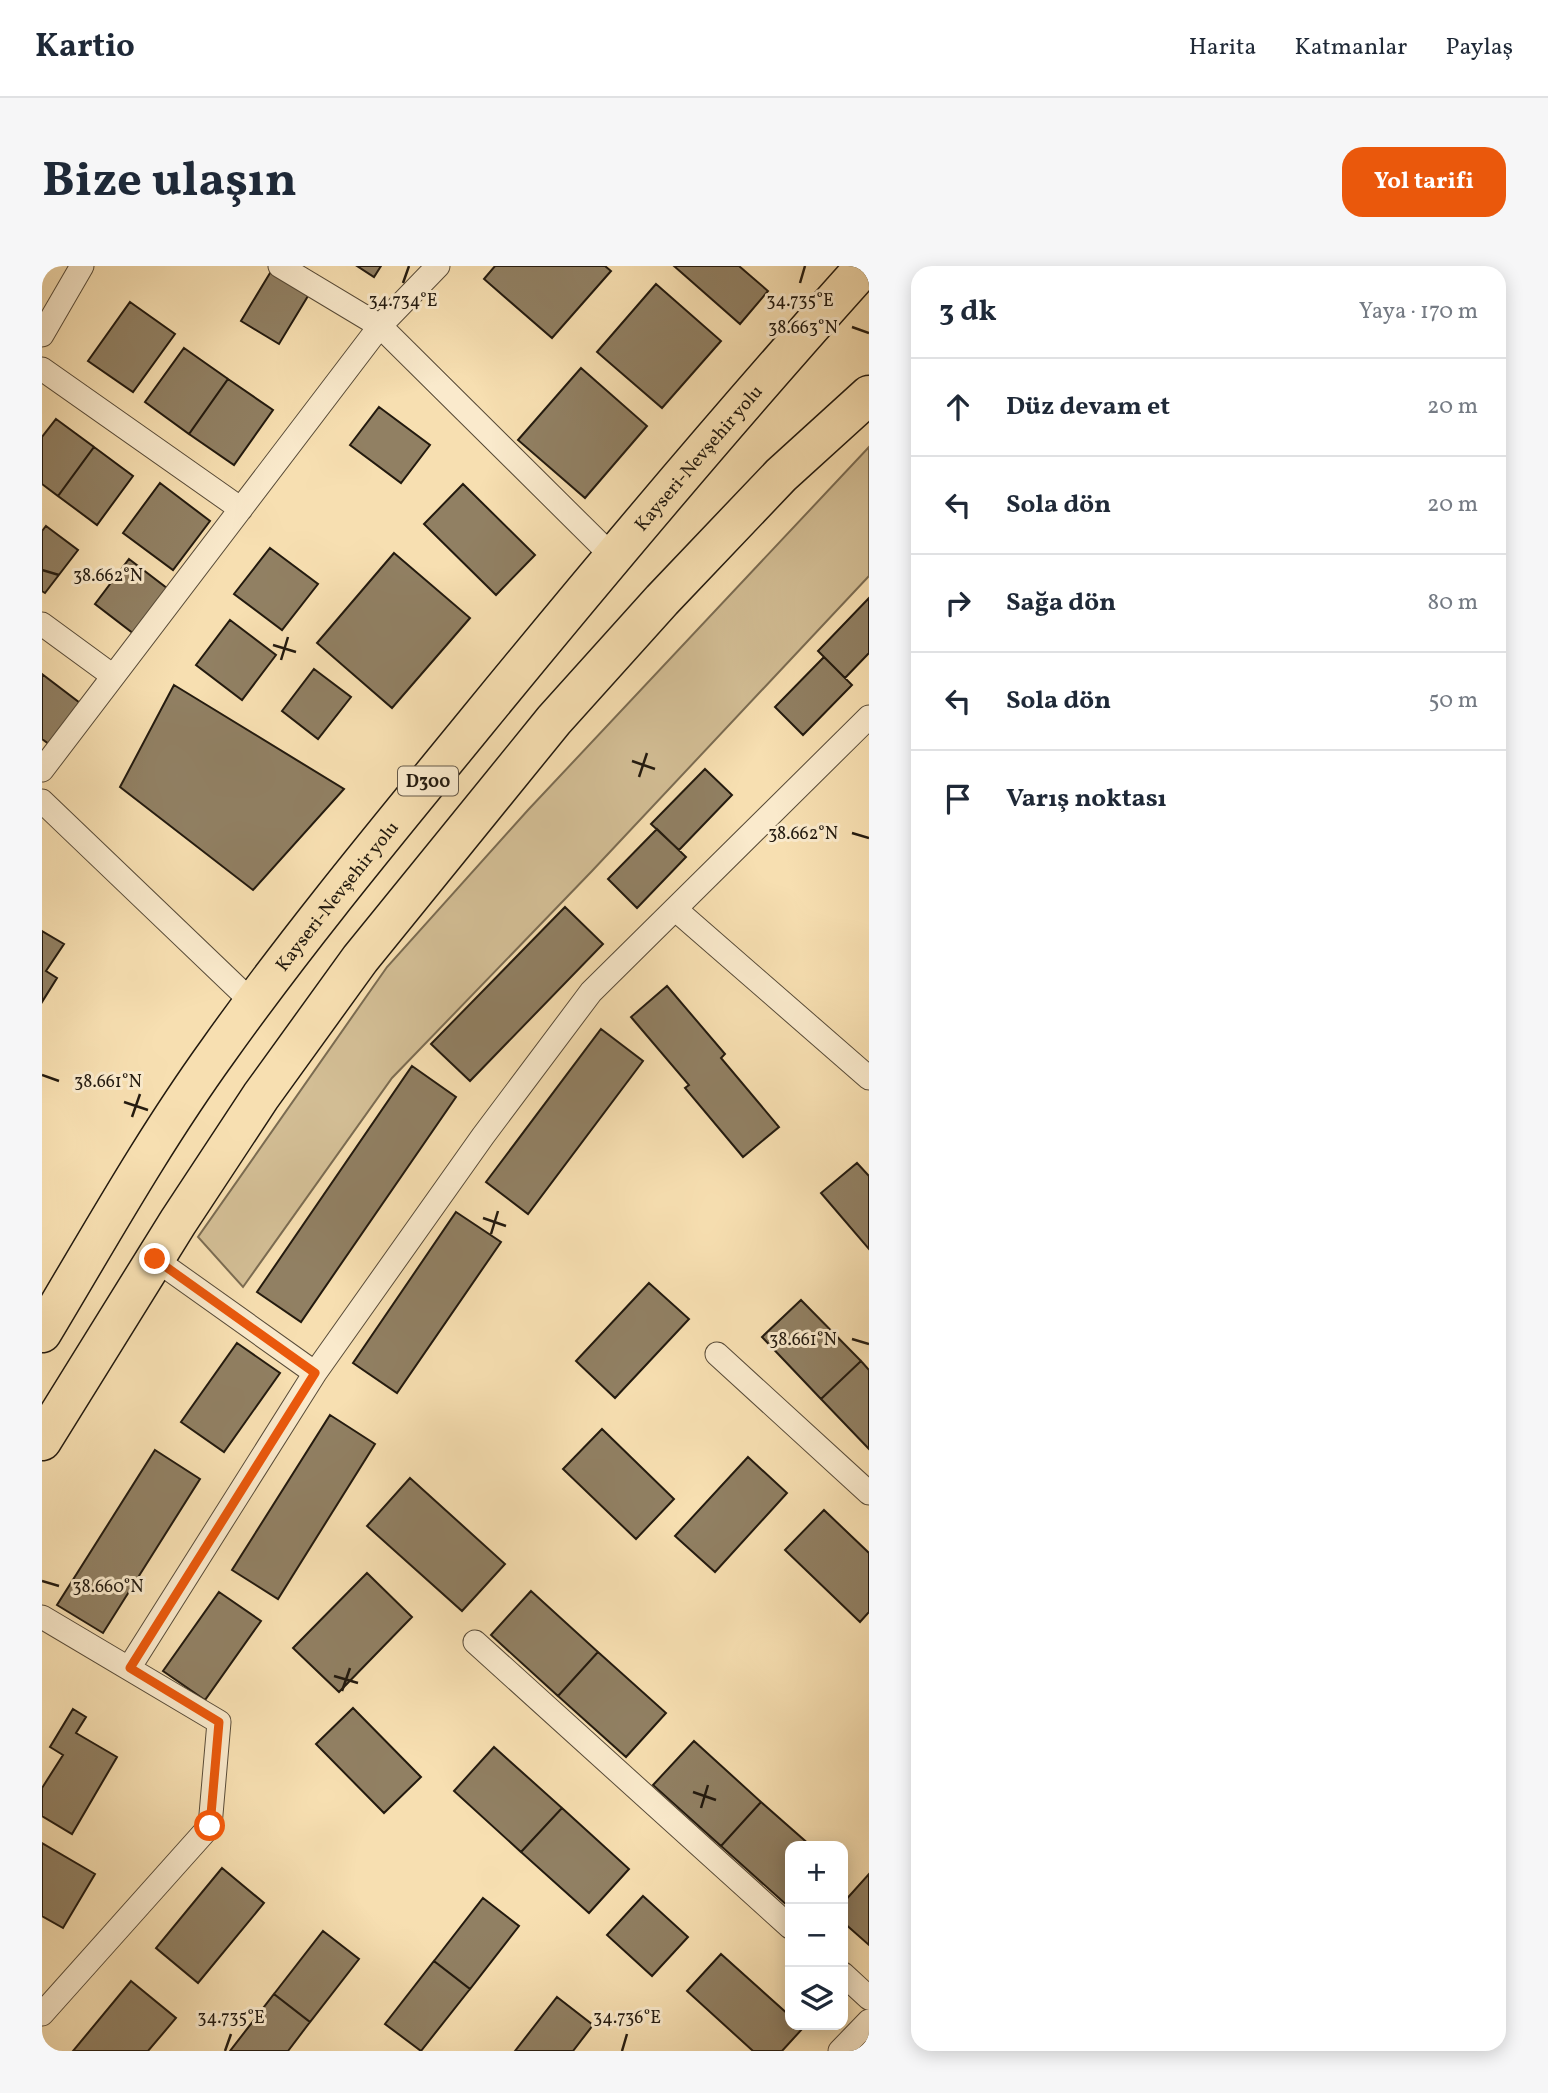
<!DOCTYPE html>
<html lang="tr">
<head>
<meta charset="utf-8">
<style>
  :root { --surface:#fff; --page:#f6f6f7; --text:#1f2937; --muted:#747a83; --line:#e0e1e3; --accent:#ea580c }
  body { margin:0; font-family:Vollkorn,serif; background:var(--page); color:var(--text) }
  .controls { position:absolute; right:21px; bottom:21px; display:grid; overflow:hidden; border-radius:14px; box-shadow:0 4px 18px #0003 }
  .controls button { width:63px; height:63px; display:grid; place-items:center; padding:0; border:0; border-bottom:2px solid var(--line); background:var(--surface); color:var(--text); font:35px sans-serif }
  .stop { position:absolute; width:21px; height:21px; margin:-16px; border:5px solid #ea580c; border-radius:50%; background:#fff }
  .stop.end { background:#ea580c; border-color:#fff; box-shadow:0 2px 7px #0008 }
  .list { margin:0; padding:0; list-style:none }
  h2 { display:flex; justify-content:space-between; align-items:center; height:91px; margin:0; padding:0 28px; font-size:30px }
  h2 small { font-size:23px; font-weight:400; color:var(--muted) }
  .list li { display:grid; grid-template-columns:46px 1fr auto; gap:21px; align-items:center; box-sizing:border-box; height:98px; padding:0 28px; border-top:2px solid var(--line) }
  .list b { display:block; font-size:26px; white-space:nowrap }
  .list em { font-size:23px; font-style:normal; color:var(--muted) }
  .icon { flex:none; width:38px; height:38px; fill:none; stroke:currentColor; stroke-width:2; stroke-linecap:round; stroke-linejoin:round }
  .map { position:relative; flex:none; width:827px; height:1785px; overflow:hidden; border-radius:21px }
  header { display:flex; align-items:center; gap:42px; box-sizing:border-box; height:98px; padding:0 35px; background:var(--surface); border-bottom:2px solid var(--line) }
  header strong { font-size:33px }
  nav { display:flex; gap:38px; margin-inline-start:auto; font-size:24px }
  .intro { display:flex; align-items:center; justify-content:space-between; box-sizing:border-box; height:168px; padding:0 42px }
  h1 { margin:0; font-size:49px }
  .button { padding:18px 32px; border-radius:21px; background:var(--accent); color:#fff; font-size:24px; font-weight:700 }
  main { display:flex; gap:42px; padding:0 42px }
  aside { flex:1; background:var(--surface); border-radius:21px; box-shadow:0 4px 18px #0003 }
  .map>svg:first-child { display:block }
</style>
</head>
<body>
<header>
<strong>Kartio</strong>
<nav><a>Harita</a><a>Katmanlar</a><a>Paylaş</a></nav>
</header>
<div class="intro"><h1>Bize ulaşın</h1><a class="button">Yol tarifi</a></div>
<main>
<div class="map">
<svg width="827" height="1785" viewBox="0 0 827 1785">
  <rect width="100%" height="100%" fill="#f7dfb1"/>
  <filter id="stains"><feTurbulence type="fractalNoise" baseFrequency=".00286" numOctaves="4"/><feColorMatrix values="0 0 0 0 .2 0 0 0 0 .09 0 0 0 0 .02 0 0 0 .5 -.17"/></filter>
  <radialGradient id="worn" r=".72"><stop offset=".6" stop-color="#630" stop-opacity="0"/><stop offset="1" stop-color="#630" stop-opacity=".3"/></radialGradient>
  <path fill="#d3be95" stroke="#7b6c52" stroke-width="2" d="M827,181V310L550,605L350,812L201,1021L156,971L345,701L486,544Z"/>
  <path fill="#918063" stroke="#231a0f" stroke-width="2" d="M315,0H339L332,11Z
    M453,0H563L569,5L510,72L442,13Z
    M632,0H697L726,25L698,58Z
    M231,2L269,25L237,78L199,55Z
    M614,18L679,75L620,142L555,86Z
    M88,36L133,68L91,126L46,95Z
    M142,82L186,113L147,168L103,136Z
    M539,102L605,160L543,232L476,174Z
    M186,113L231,144L192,199L147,168Z
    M337,141L388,179L359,217L308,179Z
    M14,153L52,181L16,230L0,218V171Z
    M52,181L91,210L55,259L16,230Z
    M118,217L168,255L131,304L81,267Z
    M421,218L493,289L454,329L382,258Z
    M4,260L36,284L3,327L0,325V265Z
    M228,282L276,318L240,364L192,328Z
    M352,287L428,352L350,442L275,377Z
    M87,293L130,326L96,371L53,338Z
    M827,332V387L803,412L776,385Z
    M188,354L234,389L200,434L154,399Z
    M782,391L810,419L761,469L733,441Z
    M272,403L309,431L276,473L240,445Z
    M0,408L38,437L7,478L0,473Z
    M132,419L302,523L211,624L78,521Z
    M663,503L690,529L637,584L609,558Z
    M615,563L644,591L595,642L566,613Z
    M523,641L561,678L428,815L389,778Z
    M0,665L22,678L4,705L15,712L0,736Z
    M625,720L683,788L679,792L737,861L701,891L643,822L647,819L589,751Z
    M559,763L601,795L486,948L444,916Z
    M370,800L414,831L259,1056L215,1026Z
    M815,897L827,910V983L779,927Z
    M414,946L459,976L355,1127L311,1097Z
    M607,1017L647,1053L573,1132L534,1095Z
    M759,1034L819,1095L779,1133L720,1071Z
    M195,1077L238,1107L182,1186L139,1156Z
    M819,1095L827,1104V1183L779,1133Z
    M288,1149L333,1178L236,1333L190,1304Z
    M560,1163L632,1233L594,1273L521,1203Z
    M113,1184L158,1213L61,1367L15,1339Z
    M706,1191L745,1227L673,1306L633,1270Z
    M368,1212L463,1298L420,1345L325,1260Z
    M782,1244L827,1287V1346L818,1356L743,1284Z
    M325,1307L370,1351L297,1426L251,1382Z
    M489,1325L556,1386L516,1430L449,1369Z
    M177,1326L219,1355L163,1434L121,1405Z
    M556,1386L624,1447L584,1491L516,1430Z
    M311,1442L379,1511L342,1547L274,1478Z
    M31,1443L44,1451L34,1467L75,1491L30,1568L0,1550V1522L21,1489L8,1481Z
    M652,1475L719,1536L679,1580L611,1519Z
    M452,1481L520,1542L479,1586L412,1525Z
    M719,1536L769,1580H748L747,1641L679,1580Z
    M520,1542L587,1603L547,1647L479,1586Z
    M0,1577L53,1608L21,1662L0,1650Z
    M180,1602L222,1637L156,1717L114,1682Z
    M827,1608V1679L801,1656V1637Z
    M601,1630L646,1671L610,1710L565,1669Z
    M441,1632L477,1660L428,1723L392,1695Z
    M281,1665L317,1693L268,1756L232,1728Z
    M679,1688L748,1750V1759H757L761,1762L740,1785H711L645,1725Z
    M392,1695L428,1723L379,1785L343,1758Z
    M89,1715L134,1752L106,1785H31Z
    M232,1728L268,1756L246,1785H188Z
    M515,1731L551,1759L531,1785H473Z"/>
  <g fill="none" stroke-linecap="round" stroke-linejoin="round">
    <g stroke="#584b38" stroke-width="25">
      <path id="street" d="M238,0L338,60L570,290
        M0,69L40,0
        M0,103L199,243
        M0,358L71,410
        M0,504L338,60L396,0
        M0,535L211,737
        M633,643L827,812
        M113,993L273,1107
        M675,1088L827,1227
        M0,1351L177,1456L168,1560L0,1748
        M433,1376L748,1661
        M87,1402L273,1107L441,870L549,726L827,451
        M801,1708L827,1732
        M798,1785L827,1755"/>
    </g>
    <g stroke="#231a0f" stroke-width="41">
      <g id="highway">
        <path id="s1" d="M0,1067C57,972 111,875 176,785C257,671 347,563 436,454C562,300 690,148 823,0"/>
        <path d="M0,1175L136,956L219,830L318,693L512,454L620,334L739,209L827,129"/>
      </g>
    </g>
    <use href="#street" stroke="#faeacc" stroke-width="23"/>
    <use href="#highway" stroke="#f7dfb1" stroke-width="38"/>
  </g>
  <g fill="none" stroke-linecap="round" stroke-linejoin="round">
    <path stroke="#ea580c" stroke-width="9" d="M113,993L273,1107L88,1402L177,1456L168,1560"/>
  </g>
  <path fill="none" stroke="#231a0f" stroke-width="2.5" d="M361,17L367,0M758,17L763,0M810,61L827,67M0,304L17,309M231,379L254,386M239,394L246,371M590,495L613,503M597,511L605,487M810,567L827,572M0,809L17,815M82,836L106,844M90,851L98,828M441,952L464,960M449,968L456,945M810,1073L827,1078M0,1315L17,1320M292,1410L316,1417M300,1425L308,1402M651,1526L674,1534M659,1542L666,1519M183,1785L189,1768M580,1785L585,1768"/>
  <g text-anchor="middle" stroke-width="6" stroke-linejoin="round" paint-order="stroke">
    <rect fill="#faeacc" stroke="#645848" stroke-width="2" x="356" y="500.5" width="60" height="29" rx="5"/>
    <g font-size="18" font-weight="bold" fill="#231a0f">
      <text x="386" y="521">D300</text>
    </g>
    <g font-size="19" fill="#231a0f" stroke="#faeacc">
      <text dy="7" stroke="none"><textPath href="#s1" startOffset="1096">Kayseri-Nevşehir yolu</textPath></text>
      <text dy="7" stroke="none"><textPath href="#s1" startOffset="528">Kayseri-Nevşehir yolu</textPath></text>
    </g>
  </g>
  <g font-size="18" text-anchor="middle" fill="#231a0f" stroke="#faeacc" stroke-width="6" stroke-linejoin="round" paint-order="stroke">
    <text x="361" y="40">34.734°E</text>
    <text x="758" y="40">34.735°E</text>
    <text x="761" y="67">38.663°N</text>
    <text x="66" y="315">38.662°N</text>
    <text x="761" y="573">38.662°N</text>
    <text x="66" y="821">38.661°N</text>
    <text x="761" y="1079">38.661°N</text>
    <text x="66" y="1326">38.660°N</text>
    <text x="189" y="1757">34.735°E</text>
    <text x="585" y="1757">34.736°E</text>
  </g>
  <rect width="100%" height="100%" filter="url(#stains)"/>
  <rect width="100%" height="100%" fill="url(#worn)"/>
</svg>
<div class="controls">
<button>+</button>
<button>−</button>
<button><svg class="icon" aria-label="layers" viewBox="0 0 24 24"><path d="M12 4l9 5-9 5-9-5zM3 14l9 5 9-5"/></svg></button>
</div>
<div class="stop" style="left:168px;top:1560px"></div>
<div class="stop end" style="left:113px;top:993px"></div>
</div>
<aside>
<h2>3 dk<small>Yaya · 170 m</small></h2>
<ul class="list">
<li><svg class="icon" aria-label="ahead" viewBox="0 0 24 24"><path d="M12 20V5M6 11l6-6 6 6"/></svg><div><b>Düz devam et</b></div><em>20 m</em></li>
<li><svg class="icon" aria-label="left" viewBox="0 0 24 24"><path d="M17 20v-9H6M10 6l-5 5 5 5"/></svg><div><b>Sola dön</b></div><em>20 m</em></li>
<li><svg class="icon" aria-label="right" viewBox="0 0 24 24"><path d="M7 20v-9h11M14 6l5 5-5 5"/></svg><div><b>Sağa dön</b></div><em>80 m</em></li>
<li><svg class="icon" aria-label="left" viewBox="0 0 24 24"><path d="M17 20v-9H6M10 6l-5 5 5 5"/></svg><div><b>Sola dön</b></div><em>50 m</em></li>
<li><svg class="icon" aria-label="arrive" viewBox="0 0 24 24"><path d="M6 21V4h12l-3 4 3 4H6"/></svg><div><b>Varış noktası</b></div></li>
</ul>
</aside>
</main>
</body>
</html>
